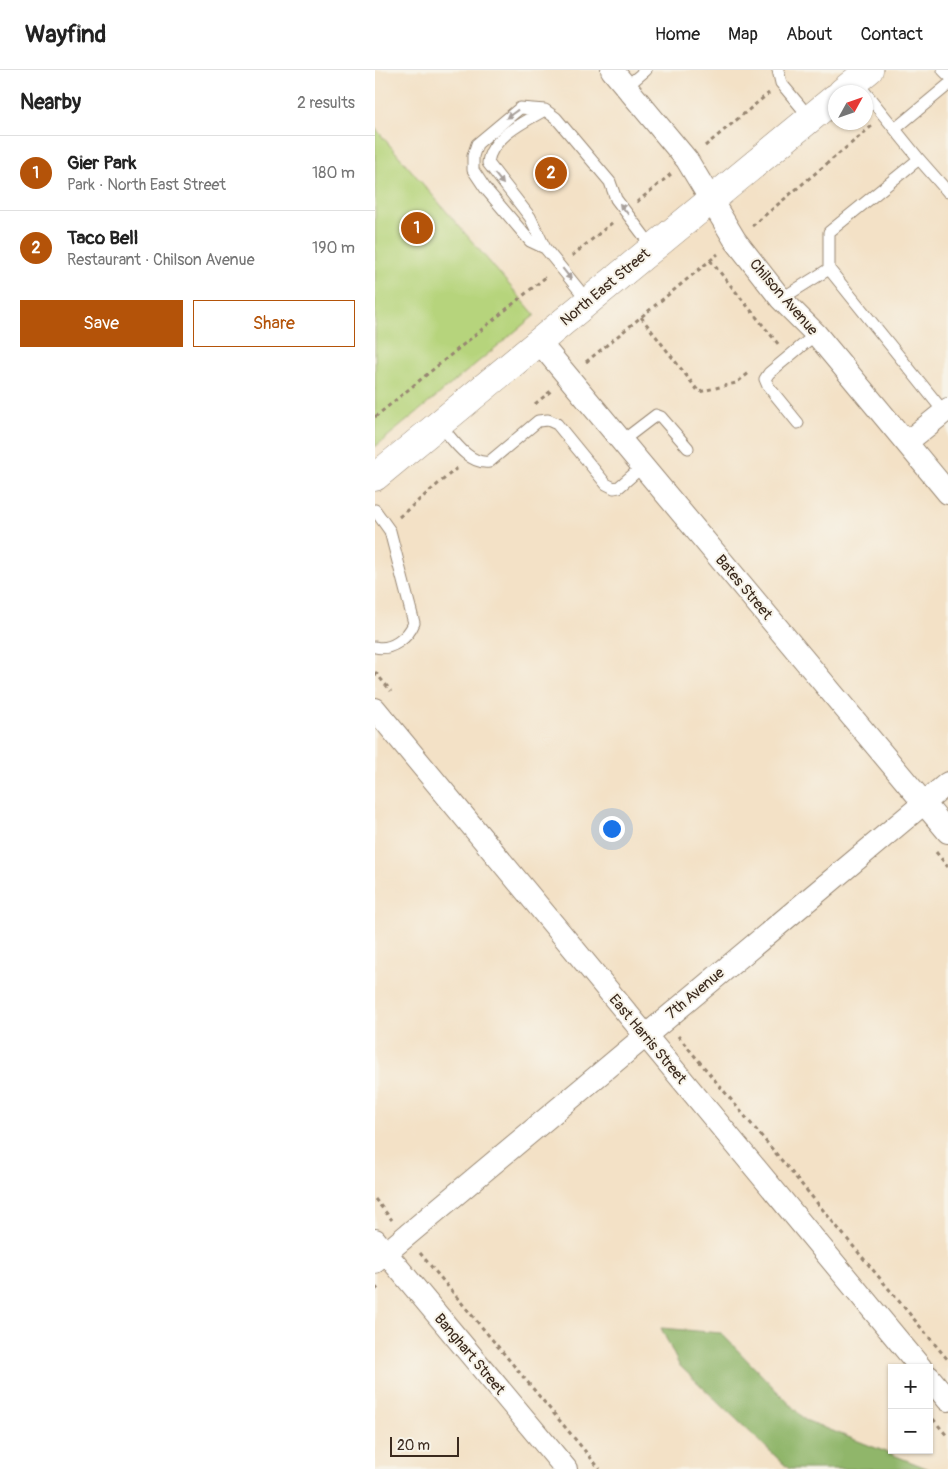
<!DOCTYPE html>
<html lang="en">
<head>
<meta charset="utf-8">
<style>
  :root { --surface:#fff; --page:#f6f6f6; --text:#222; --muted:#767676; --line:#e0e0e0; --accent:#b45309 }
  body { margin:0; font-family:Pangolin,sans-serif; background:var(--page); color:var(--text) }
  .controls { position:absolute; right:15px; bottom:15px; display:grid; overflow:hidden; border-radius:0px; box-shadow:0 1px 4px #0004 }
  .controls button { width:45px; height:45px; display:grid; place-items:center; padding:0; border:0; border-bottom:1px solid var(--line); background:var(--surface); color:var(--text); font:25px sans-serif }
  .compass { position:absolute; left:453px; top:15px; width:45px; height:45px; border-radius:50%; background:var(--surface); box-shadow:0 1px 4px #0004; rotate:50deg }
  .scale { position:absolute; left:15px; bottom:12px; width:69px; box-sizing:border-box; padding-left:5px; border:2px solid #3b2a1e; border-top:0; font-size:14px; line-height:18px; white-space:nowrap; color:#3b2a1e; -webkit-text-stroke:4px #f7f3e8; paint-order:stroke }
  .you { position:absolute; left:236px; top:758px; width:18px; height:18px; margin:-12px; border:4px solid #fff; border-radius:50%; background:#1a73e8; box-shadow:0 0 0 8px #1a73e833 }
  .badge { display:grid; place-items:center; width:32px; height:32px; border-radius:50%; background:var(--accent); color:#fff; font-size:16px; font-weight:700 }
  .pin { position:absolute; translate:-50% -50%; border:2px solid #fff; box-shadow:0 1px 5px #0006 }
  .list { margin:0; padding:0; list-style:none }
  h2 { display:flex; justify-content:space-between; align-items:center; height:65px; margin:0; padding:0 20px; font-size:21px }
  h2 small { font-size:16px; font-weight:400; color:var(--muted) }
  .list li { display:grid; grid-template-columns:32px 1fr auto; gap:15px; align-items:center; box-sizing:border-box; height:75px; padding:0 20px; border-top:1px solid var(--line) }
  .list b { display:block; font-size:19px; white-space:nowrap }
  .list p { margin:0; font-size:16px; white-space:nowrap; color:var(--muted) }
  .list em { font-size:16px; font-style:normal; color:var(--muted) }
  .actions { display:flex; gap:10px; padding:15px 20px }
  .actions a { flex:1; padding:11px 0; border:1px solid var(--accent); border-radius:0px; text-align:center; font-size:18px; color:var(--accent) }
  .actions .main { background:var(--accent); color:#fff }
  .map { position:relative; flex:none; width:573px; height:1399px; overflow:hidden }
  header { display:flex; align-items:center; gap:30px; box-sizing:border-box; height:70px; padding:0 25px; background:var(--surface); border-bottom:1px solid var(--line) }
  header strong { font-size:24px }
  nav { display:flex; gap:28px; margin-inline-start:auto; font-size:18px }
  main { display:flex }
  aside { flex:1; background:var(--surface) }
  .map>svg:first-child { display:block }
</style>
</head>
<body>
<header>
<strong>Wayfind</strong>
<nav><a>Home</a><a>Map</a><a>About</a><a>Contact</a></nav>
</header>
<main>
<aside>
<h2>Nearby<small>2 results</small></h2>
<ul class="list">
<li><span class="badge">1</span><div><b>Gier Park</b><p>Park · North East Street</p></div><em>180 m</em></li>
<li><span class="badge">2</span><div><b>Taco Bell</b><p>Restaurant · Chilson Avenue</p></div><em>190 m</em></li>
</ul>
<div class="actions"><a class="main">Save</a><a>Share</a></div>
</aside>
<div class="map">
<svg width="573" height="1399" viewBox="0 0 573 1399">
  <rect width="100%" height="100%" fill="#f7f3e8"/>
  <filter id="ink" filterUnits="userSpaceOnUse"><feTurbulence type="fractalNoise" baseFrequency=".02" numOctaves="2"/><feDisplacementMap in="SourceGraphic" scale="10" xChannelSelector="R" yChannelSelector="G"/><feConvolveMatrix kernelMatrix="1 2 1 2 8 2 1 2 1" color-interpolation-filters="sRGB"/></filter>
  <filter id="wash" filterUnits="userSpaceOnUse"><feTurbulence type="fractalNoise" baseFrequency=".0096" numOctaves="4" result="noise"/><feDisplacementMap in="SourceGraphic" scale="20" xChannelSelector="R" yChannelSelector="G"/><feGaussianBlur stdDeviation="1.12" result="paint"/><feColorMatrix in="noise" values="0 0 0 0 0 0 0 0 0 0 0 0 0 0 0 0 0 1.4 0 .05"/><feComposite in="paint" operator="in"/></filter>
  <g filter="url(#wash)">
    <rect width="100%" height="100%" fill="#f3e1c6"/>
    <path fill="#b6d47b" stroke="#787f4c" d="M0,58L160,245L0,377Z"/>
    <path fill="#90b66b" stroke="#667044" d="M286,1258L346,1263L430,1350L554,1399H414L304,1295Z"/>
  </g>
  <g filter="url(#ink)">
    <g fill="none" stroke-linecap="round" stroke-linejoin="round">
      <g stroke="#978672" stroke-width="13">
        <path id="lane" d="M403,0L406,13L436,49
          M568,0L573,5
          M251,17L271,0
          M520,59L573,15
          M544,89L573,122
          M170,178L155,147L113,93C115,68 150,51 170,40
          M454,199L569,342
          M406,229L454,199V162L544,89L481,11
          M213,231L170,178L155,171L110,118L98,100V86L102,74L145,38L170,40L181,48L235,112L241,129L278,178
          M423,353L393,316L390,309L394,303L441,264
          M64,354C77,368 93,395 114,392L163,351L173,350L182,354L231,414L239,418L244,417L268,396
          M247,371L281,345L286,347L313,378
          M0,440L15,461L39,553C33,568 16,581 0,577"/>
      </g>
      <g stroke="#978672" stroke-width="24">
        <path id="street" d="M237,0L312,90L360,170L406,229L441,264L573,423
          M164,272L573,762
          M532,372L573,339
          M0,639L546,1298
          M0,1170L191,1399
          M0,1192L573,713
          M554,1307L573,1330"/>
      </g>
      <g stroke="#978672" stroke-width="29">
        <path id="secondary" d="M467,22L494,0
          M0,407L460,28"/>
      </g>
      <path stroke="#978672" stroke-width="3" stroke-dasharray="4 4" stroke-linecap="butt" d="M330,76L394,23
        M262,132L296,104
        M377,156L497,56
        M197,186L238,152
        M335,190L404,275
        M266,247L324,322L361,313L374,303
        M211,292L343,184
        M160,334L177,320
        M0,347L172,206
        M24,447L82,398
        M0,602L16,621
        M561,782L573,797
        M303,966L573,1290
        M0,1129L17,1150
        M45,1183L225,1399
        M0,1220L6,1215
        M558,1349L573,1367"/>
      <use href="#lane" stroke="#fff" stroke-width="11"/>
      <use href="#street" stroke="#fff" stroke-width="22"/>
      <use href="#secondary" stroke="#fff" stroke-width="28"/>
    </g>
    <defs><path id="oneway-solid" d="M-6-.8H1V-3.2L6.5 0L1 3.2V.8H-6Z" transform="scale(1.25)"/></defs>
    <g fill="#a79f9a">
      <use href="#oneway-solid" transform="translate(137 44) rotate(144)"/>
      <use href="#oneway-solid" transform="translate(124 109) rotate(51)"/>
      <use href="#oneway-solid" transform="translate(249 139) rotate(-129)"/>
      <use href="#oneway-solid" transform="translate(192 204) rotate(52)"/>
    </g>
  </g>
  <g text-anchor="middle" stroke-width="4" stroke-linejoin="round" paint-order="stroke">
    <g font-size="15" fill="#3b2a1e" stroke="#f7f3e8">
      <text transform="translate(230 217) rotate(-40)" y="5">North East Street</text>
      <text transform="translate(409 227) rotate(49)" y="5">Chilson Avenue</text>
      <text transform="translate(369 517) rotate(50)" y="5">Bates Street</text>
      <text transform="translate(320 923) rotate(-40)" y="5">7th Avenue</text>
      <text transform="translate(273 969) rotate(50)" y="5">East Harris Street</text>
      <text transform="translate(95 1284) rotate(50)" y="5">Banghart Street</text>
    </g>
  </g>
</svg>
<div class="controls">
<button>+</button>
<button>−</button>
</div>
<svg class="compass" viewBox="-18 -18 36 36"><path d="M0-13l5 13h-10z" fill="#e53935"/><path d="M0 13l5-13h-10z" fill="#767676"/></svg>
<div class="scale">20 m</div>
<div class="you"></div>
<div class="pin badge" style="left:42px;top:158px">1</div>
<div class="pin badge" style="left:176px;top:103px">2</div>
</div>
</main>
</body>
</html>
